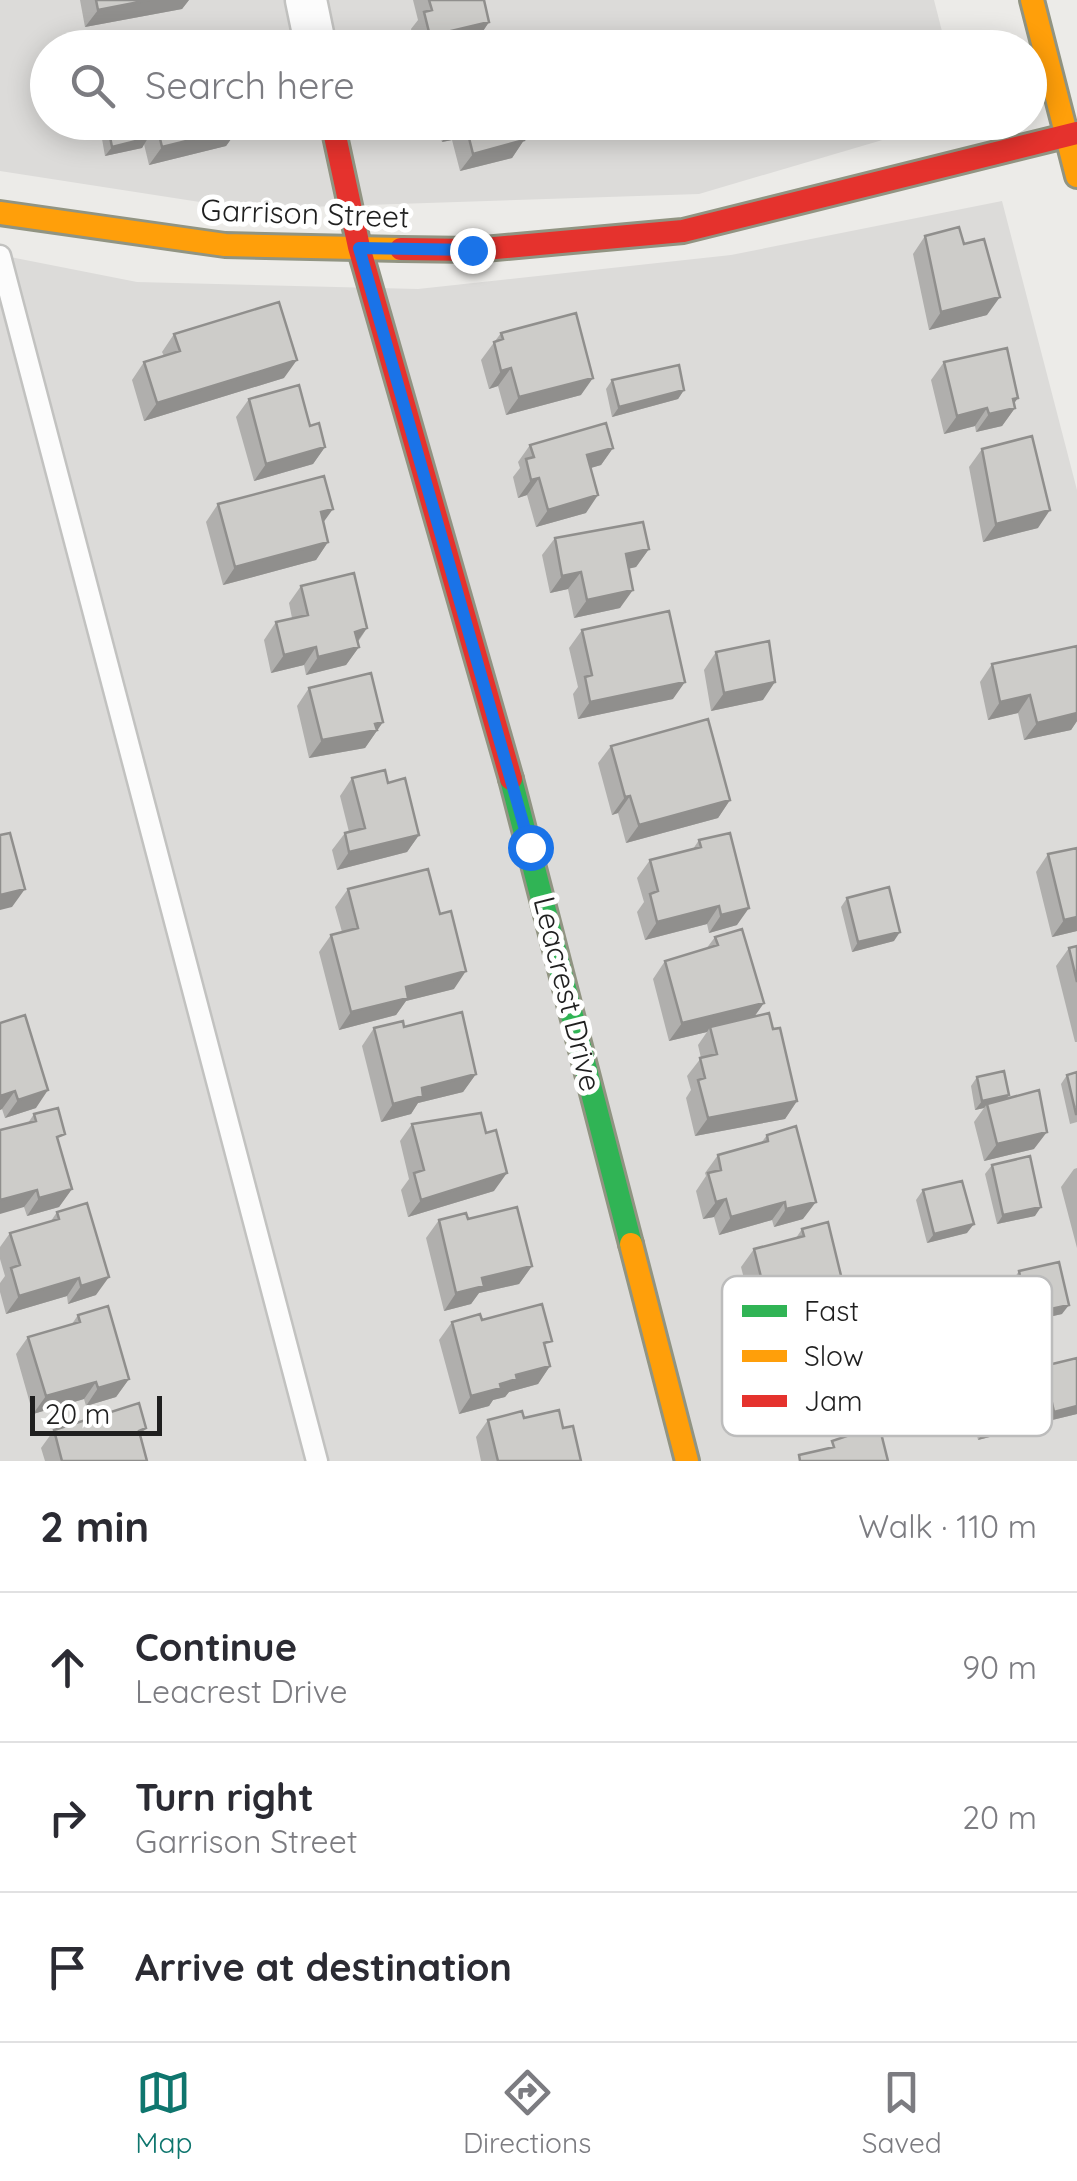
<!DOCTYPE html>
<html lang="en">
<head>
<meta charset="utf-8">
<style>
  :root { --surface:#fff; --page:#f2f2f3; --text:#2b2b33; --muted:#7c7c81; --line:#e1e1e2; --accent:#0f766e }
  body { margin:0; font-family:Quicksand,sans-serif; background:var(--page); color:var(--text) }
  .scale { position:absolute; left:30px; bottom:25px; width:132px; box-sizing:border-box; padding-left:10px; border:5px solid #1f1f1f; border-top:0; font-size:28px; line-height:35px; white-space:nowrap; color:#1f1f1f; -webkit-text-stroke:8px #fff; paint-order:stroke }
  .stop { position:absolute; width:30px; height:30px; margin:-22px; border:8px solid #1a73e8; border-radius:50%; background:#fff }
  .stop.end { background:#1a73e8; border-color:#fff; box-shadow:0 2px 10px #0008 }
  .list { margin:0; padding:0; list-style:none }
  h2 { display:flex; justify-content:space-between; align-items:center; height:130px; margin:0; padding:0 40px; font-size:42px }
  h2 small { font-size:32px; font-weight:400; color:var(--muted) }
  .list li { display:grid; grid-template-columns:65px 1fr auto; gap:30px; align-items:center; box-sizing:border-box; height:150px; padding:0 40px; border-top:2px solid var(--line) }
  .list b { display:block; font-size:38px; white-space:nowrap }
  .list p { margin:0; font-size:32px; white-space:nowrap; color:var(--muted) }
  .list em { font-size:32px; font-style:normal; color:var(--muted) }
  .icon { flex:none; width:55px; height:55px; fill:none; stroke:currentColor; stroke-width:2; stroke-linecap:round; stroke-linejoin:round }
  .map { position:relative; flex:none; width:1077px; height:1461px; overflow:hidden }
  .search { position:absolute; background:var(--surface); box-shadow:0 5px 25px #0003; left:30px; right:30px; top:30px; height:110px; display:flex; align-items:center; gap:25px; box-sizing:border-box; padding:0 35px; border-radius:55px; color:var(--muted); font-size:38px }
  .sheet { height:580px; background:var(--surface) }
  nav { display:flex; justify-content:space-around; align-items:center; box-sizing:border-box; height:140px; border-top:2px solid var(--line); background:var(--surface); font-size:28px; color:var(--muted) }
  nav a { display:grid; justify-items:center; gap:5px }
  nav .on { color:var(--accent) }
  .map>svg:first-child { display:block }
</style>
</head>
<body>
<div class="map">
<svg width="1077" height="1461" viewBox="0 0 1077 1461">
  <rect width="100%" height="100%" fill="#ecebe8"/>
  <path fill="#dcdbd9" d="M0,0H934L946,47L48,48V122L940,123L699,194L245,209L0,171Z
    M1002,201L1077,490V1461H0V255L137,282L418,289L731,255Z"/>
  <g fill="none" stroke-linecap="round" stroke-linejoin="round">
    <g stroke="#c2c2c0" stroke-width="25">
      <path id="lane" d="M0,256L317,1461"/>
    </g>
    <g stroke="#c2c2c0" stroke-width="45">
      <path id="street" d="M306,0L316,48"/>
    </g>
    <g stroke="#919482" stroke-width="28">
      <path id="fast" d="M511,779L631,1244"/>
    </g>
    <g stroke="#919482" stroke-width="28">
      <path id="slow" d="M1032,0L1077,176
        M0,213L225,245L401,249
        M631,1244L687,1461"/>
    </g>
    <g stroke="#919482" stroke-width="28">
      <path id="jam" d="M332,122L359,247L511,779
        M401,249L473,250L683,231L1077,133"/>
    </g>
    <use href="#lane" stroke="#fcfcfc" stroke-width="20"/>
    <use href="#street" stroke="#fcfcfc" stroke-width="40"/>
    <use href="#fast" stroke="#30b455" stroke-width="22"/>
    <use href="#slow" stroke="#ff9f0a" stroke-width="22"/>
    <use href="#jam" stroke="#e5322d" stroke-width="22"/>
  </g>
  <path fill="#b0afad" d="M80,0H189L182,9L85,27Z
    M413,0H484L489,22L477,40L445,48H416L411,29L418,20Z
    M99,122H145L147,134L155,122L239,128L226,146L149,165L144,144L142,148L105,156Z
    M436,122H520L524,140L512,158L460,171L452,140L442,142Z
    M925,236L964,244L987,315L929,330L913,254Z
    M501,333L581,395L506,415L498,386L489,389L481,360Z
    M174,334L284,378L144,421L132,380L144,362L164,356L162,352Z
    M944,362L1014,404L1015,408L1002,426L976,432L975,426L944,434L931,380Z
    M612,380L684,390L678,399L612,417L606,389Z
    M249,399L325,447L313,464L254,481L236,417Z
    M530,445L613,448L601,465L590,468L586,513L536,527L527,495L518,498L513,477L520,468L518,462Z
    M982,449L1038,528L983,542L969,467Z
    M218,504L323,523L328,542L316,560L223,585L206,522Z
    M555,538L649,549L636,567L628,569L620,608L574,618L568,589L550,593L542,555Z
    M301,586L367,628L358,642L359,647L346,665L306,675L304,665L271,673L264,640L276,622L292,618L289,603Z
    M582,630L673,699L578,719L573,694L578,687L569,648Z
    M1077,646V721L1071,730L1024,740L1018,713L988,720L980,682L992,664Z
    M716,652L763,700L711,711L704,670Z
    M309,688L383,722L365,748L309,758L297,706Z
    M611,746L730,800L718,818L626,843L618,813L612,815L598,763Z
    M352,778L419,835L407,852L337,870L332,850L345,833L349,832L340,796Z
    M699,840L737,925L709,933L707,924L645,940L637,912L644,902L637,878L650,860L693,849Z
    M1077,848V931L1052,937L1036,872L1048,854Z
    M348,889L454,989L406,1001L396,1015L339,1030L319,952L331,935L342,932L335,907Z
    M847,898L894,941L852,952L841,907Z
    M715,937L755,1016L773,1029L797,1101L785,1119L695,1136L686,1098L691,1090L687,1076L701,1058L698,1045L707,1032L669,1041L653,979L665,961L706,949Z
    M1077,946V1042H1075L1056,966L1069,948Z
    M0,1023L36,1108L5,1118L2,1109L0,1110Z
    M404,1027L476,1074L463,1092L418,1103L411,1114L381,1122L362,1046L374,1028Z
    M1077,1072V1122L1070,1124L1061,1084L1067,1075Z
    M977,1077L1006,1099L1034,1149L984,1161L974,1122L984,1108L975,1110L971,1086Z
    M34,1114L59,1143L72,1189L59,1207L27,1216L24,1207L28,1123Z
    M412,1124L494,1191L408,1217L401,1190L409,1179L400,1141Z
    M767,1135L803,1219L774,1227L772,1220L719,1235L714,1217L703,1219L696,1191L706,1176L705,1173L718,1155L761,1143Z
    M992,1165L1035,1216L997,1224L985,1174Z
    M1077,1168V1248L1061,1187L1074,1169Z
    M923,1190L967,1233L927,1243L916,1200Z
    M57,1212L96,1295L68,1304L67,1296L6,1314L0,1292V1283L5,1276L0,1259V1247L10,1233L51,1221Z
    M468,1219L532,1266L519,1284L479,1293L471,1304L444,1311L426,1238L439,1220Z
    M802,1229L834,1308L854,1413L826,1420L825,1414L771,1427L767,1412L756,1414L750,1390L757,1380L755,1374L743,1377L735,1346L748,1328L787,1319L746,1328L739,1301L747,1290L741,1267L754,1249L796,1238Z
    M1019,1271L1062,1314L1022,1323L1013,1280Z
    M946,1286L991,1331L950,1340L940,1296Z
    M78,1315L129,1379L116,1397L86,1406L84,1399L33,1414L16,1354L28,1337L72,1324Z
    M482,1320L546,1349L550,1366L538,1384L509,1392L505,1397L493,1400L489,1406L459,1414L439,1340L452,1322Z
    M1077,1358V1414L1048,1421L1037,1376L1044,1366Z
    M977,1398L1024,1421L1017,1430L978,1440L971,1407Z
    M524,1418L563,1428L581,1461H481L476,1437L488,1420Z
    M146,1428L140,1436L147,1461H45L41,1448L54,1430Z"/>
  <path fill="#908f8d" d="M149,0H189L182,9L85,27L98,10Z
    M489,22L477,40L445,48H422L430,36Z
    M464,122L452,140L442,142L454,124Z
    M239,128L226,146L149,165L162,147Z
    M148,138L142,148L105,156L112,147Z
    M524,140L512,158L460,171L473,154Z
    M1000,297L987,315L929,330L941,312Z
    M297,360L284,378L144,421L157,403Z
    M511,368L498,386L489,389L501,371Z
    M593,378L581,395L506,415L519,397Z
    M684,390L678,399L612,417L619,407Z
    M1018,398L1010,409L1015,408L1002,426L976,432L989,414L1013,399Z
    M987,408L975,426L944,434L957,416Z
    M325,447L313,464L254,481L266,464Z
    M613,448L601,465L574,473L587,455Z
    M539,478L527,495L518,498L531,480Z
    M598,495L586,513L536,527L548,510Z
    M333,509L320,527L321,512Z
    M1050,510L1038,528L983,542L996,524Z
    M328,542L316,560L223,585L235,567Z
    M649,549L636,567L613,572L626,554Z
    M581,572L568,589L550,593L562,576Z
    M633,590L620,608L574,618L587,600Z
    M367,628L354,646L355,632Z
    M316,647L304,665L271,673L284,655Z
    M359,647L346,665L306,675L318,657Z
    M685,682L673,699L578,719L590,702Z
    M775,682L763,700L711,711L724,693Z
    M1030,695L1018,713L988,720L1000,702Z
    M1077,713V721L1071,730L1024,740L1037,723Z
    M383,722L365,748L309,758L322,740Z
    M630,796L618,813L612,815L625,797Z
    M730,800L718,818L626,843L639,825Z
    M419,835L407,852L337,870L349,852Z
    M25,889L12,907L0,910V895Z
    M719,906L707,924L645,940L657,922Z
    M749,908L737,925L709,933L721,915Z
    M1077,917V931L1052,937L1064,920Z
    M900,932L894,941L852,952L858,942Z
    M466,971L454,989L406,1001L396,1015L339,1030L351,1012L406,987Z
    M764,1003L752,1020L710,1027L707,1032L669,1041L682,1023Z
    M476,1074L463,1092L418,1103L411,1114L381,1122L393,1104L422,1088Z
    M48,1090L36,1108L5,1118L18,1100Z
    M15,1091L2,1109L0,1110V1096Z
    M1009,1095L1002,1104H987L984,1108L975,1110L982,1101Z
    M797,1101L785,1119L695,1136L708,1118Z
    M1047,1132L1034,1149L984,1161L997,1144Z
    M507,1173L494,1191L408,1217L421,1200Z
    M72,1189L59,1207L27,1216L39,1198Z
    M37,1190L24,1207L0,1214V1200Z
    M726,1199L714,1217L703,1219L716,1202Z
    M785,1202L772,1220L719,1235L731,1217Z
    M816,1202L803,1219L774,1227L786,1209Z
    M1041,1207L1035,1216L997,1224L1003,1215Z
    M974,1224L967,1233L927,1243L934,1234Z
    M532,1266L519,1284L479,1293L471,1304L444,1311L456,1293L482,1278Z
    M109,1277L96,1295L68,1304L81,1286Z
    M79,1278L67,1296L6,1314L19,1296Z
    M845,1292L833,1310L746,1328L758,1310Z
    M1069,1305L1062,1314L1022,1323L1028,1314Z
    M998,1321L991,1331L950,1340L956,1331Z
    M768,1356L755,1374L743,1377L755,1359Z
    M550,1366L538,1384L509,1392L505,1397L493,1400L489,1406L459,1414L471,1396L516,1375Z
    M129,1379L116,1397L86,1406L98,1388Z
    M96,1382L84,1399L33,1414L46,1396Z
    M779,1394L767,1412L756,1414L768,1396Z
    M866,1395L854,1413L826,1420L839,1402Z
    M837,1396L825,1414L771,1427L783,1409Z
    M1077,1406V1414L1048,1421L1054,1412Z
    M1024,1421L1017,1430L978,1440L984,1431Z"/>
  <path fill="#cdccc9" stroke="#908f8d" stroke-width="2.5" d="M96,0H149L98,10Z
    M429,0H484L489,22L430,36L424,12L432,10Z
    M107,122H145L148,138L112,147Z
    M156,122H237L239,128L162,147Z
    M465,122H520L524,140L473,154Z
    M959,227L964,244L984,239L1000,297L941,312L925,236Z
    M279,302L297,360L157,403L144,362L180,351L174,334Z
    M576,313L593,378L519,397L511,368L501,371L494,342L503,339L501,333Z
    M1007,348L1018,398L1013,399L1015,408L989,414L987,408L957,416L944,362Z
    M679,365L684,390L619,407L612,380Z
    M299,385L310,426L319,423L325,447L266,464L249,399Z
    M606,423L613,448L587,455L598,495L548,510L539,478L531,480L526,459L534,457L530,445Z
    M1032,436L1050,510L996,524L982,449Z
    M324,476L333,509L321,512L328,542L235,567L218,504Z
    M643,522L649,549L626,554L633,590L587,600L581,572L562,576L555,538Z
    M354,573L367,628L355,632L359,647L318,657L316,647L284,655L276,622L308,615L301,586Z
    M669,611L685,682L590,702L585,677L592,675L582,630Z
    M769,641L775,682L724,693L716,652Z
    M1077,646V713L1037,723L1030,695L1000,702L992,664Z
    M371,673L383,722L375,724L377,730L322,740L309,688Z
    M708,719L730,800L639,825L630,796L625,797L611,746Z
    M385,770L388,783L405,778L419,835L349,852L345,833L365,828L352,778Z
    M10,833L25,889L0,895V835Z
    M730,833L749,908L721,915L719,906L657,922L650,894L658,891L650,860L701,847L699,840Z
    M1077,848V917L1064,920L1048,854Z
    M428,869L440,914L451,911L466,971L406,987L408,998L351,1012L331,935L358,928L348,889Z
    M889,887L900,932L858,942L847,898Z
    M742,929L764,1003L682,1023L665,961L718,945L715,937Z
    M1077,946V982L1069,948Z
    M462,1012L476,1074L422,1088L423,1096L393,1104L374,1028L403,1021L404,1027Z
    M769,1013L773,1029L780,1028L797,1101L708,1118L698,1080L705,1078L700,1058L717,1054L710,1027Z
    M25,1015L48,1090L18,1100L15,1091L0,1096V1023Z
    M1004,1071L1009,1095L982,1101L977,1077Z
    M1077,1072V1114H1076L1067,1075Z
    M1039,1090L1047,1132L997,1144L987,1104Z
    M58,1108L65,1134L57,1137L72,1189L39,1198L37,1190L0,1200V1130L36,1121L34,1114Z
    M481,1113L486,1133L496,1130L507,1173L421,1200L414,1173L424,1170L412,1124Z
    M796,1126L816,1202L786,1209L785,1202L731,1217L726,1199L716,1202L708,1173L721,1170L718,1155L768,1141L767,1135Z
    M1030,1156L1041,1207L1003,1215L992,1165Z
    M962,1181L974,1224L934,1234L923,1190Z
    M87,1203L109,1277L81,1286L79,1278L19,1296L11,1268L20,1265L10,1233L59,1219L57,1212Z
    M517,1207L532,1266L482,1278L484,1286L456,1293L439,1220L466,1213L468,1219Z
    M828,1222L845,1292L758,1310L751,1284L762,1281L754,1249L804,1236L802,1229Z
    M1059,1262L1069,1305L1028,1314L1019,1271Z
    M542,1304L552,1341L544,1343L550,1366L516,1375L517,1379L500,1384L501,1388L471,1396L452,1322L480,1314L482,1320Z
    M108,1306L129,1379L98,1388L96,1382L46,1396L28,1337L80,1322L78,1315Z
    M1077,1358V1406L1054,1412L1044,1366Z
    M139,1403L146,1428L139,1431L147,1461H62L54,1430Z
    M559,1410L563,1428L573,1426L581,1461H498L488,1420L522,1411L524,1418Z
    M879,1425L888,1461H800L799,1455L834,1447L832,1441Z"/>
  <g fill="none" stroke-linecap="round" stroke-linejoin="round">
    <path stroke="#1a73e8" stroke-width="12" d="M472,250L359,248L530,847"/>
  </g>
  <g text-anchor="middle" stroke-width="10" stroke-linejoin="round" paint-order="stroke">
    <g font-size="30" fill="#1f1f1f" stroke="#fff">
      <text transform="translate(305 214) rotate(2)" y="10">Garrison Street</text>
      <text transform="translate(567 994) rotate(76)" y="10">Leacrest Drive</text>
    </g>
  </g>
  <rect x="722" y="1276" width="330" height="160" rx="15" fill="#fff" stroke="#bcbcbc" stroke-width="2.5"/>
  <rect x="742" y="1305" width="45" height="12" fill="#30b455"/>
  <rect x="742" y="1350" width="45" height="12" fill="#ff9f0a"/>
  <rect x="742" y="1395" width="45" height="12" fill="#e5322d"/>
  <g font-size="28" fill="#1f1f1f">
    <text x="804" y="1321">Fast</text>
    <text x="804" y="1366">Slow</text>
    <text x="804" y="1411">Jam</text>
  </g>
</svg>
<div class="scale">20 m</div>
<div class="stop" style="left:530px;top:847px"></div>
<div class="stop end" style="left:472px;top:250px"></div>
<div class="search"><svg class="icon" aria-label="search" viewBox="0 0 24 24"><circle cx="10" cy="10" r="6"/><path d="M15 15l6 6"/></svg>Search here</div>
</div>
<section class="sheet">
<h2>2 min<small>Walk · 110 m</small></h2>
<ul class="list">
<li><svg class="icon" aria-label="ahead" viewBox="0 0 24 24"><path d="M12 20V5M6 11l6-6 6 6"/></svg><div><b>Continue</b><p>Leacrest Drive</p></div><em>90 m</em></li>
<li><svg class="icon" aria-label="right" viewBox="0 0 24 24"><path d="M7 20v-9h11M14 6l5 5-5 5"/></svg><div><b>Turn right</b><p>Garrison Street</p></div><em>20 m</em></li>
<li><svg class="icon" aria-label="arrive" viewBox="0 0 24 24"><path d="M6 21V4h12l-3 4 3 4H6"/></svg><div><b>Arrive at destination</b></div></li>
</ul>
</section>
<nav>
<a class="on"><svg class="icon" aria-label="map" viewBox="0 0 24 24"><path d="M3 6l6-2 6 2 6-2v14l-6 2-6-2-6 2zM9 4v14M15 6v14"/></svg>Map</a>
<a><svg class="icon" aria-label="directions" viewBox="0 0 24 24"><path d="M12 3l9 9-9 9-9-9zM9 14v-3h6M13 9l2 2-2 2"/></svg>Directions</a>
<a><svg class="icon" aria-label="saved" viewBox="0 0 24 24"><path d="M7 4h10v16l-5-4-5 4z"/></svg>Saved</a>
</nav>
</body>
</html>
